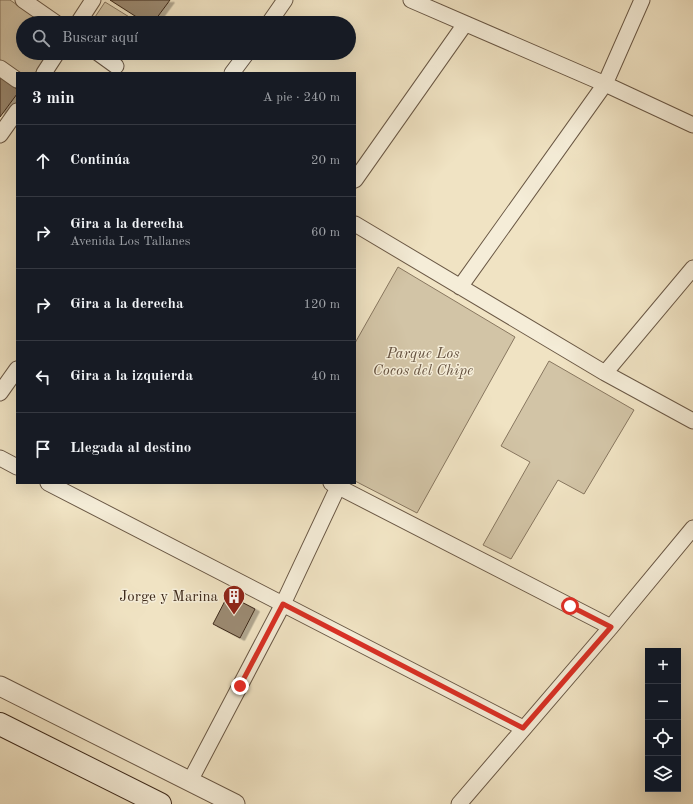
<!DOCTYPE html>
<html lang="es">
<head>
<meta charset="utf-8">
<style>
  :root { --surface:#171b24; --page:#242831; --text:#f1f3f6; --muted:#9ea1a6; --line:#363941 }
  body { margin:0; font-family:"Old Standard TT",serif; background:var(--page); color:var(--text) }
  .controls { position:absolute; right:12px; bottom:12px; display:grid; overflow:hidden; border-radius:0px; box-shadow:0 4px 16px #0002 }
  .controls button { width:36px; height:36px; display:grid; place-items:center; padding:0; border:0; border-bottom:1px solid var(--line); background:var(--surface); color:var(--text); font:20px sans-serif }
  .stop { position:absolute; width:12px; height:12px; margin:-9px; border:3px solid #d93025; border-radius:50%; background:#fff }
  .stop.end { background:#d93025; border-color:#fff; box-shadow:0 1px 4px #0008 }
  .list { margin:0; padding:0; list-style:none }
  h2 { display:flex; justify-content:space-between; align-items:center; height:52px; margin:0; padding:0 16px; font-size:17px }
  h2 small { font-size:13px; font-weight:400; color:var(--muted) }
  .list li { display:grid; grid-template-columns:26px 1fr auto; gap:12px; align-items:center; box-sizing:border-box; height:72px; padding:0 16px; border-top:1px solid var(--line) }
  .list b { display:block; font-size:15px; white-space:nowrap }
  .list p { margin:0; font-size:13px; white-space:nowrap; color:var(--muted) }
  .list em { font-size:13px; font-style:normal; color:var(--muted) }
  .icon { flex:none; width:22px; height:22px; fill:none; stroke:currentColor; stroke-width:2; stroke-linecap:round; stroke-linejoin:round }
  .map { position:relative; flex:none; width:693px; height:804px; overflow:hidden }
  .search { position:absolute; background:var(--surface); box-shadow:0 4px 16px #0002; left:16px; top:16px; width:340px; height:44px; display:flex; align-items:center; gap:10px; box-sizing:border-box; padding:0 14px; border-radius:22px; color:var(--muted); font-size:15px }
  .panel { position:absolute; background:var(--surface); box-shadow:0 4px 16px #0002; left:16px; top:72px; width:340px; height:412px; border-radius:0px }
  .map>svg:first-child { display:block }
</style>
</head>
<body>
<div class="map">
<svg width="693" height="804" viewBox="0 0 693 804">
  <defs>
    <filter id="shadow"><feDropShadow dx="4.5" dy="2.5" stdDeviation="0" flood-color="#0004"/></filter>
  </defs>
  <rect width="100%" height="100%" fill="#f0e3c3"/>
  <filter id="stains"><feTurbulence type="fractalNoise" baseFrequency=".005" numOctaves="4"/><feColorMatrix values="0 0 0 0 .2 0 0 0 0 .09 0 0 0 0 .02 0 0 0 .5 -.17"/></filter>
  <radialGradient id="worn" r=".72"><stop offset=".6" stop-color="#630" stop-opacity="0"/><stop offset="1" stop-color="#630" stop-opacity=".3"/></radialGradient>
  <path fill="#d2c4a6" stroke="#887760" d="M0,0H10L43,23H23V53H49L35,73H17L0,63Z
    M105,2L139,23H91Z
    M398,267L515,337L417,513L355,481V343Z
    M549,361L634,410L584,494L558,480L511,559L483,545L530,462L501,446Z"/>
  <path fill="#9b8a72" stroke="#3e2a1b" filter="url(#shadow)" d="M110,0H170L153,23H146Z
    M0,77L17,89V94L0,117Z
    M228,595L255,609L240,638L213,624Z"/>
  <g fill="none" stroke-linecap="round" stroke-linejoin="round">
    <g stroke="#6a5845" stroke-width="17">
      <path id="minor" d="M23,0L56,23
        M411,0L605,84L693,125
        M78,23L93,0
        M269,23L285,0
        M98,53L116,66
        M0,68L17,80
        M44,73L57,53
        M232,73L247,53
        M0,135L17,111
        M355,180L465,24
        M355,224L605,373L693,421
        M460,287L605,84L642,0
        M605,373L693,268
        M0,393L17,369
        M0,458L17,467
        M48,483L523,728
        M331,483L611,627
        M190,781L283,604L338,487
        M459,804L611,627L693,528"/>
    </g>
    <g stroke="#6a5845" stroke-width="21">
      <path id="tertiary" d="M0,686L235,804"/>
    </g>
    <g stroke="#3e2a1b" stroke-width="24">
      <path id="secondary" d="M0,724L160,804"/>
    </g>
    <use href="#minor" stroke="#f5edd8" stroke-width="15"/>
    <use href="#tertiary" stroke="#f5edd8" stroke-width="19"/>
    <use href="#secondary" stroke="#f5edd8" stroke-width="22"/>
  </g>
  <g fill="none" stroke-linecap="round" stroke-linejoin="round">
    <path stroke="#d93025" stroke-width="5" d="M240,686L283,604L523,728L611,627L570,606"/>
  </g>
  <defs>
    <g id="building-pin" transform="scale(1.15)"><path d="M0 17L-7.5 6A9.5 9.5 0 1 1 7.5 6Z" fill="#8f2418" stroke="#f5edd8"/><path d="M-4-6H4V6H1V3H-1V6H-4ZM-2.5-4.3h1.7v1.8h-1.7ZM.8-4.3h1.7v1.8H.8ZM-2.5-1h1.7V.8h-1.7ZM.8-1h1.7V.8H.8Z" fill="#fff"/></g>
  </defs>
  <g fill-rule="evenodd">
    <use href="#building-pin" x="234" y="596"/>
  </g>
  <g text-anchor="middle" stroke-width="3" stroke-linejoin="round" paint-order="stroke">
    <g font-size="15" font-style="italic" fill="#63503e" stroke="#f5edd8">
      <text x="423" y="358">Parque Los<tspan x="423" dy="17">Cocos del Chipe</tspan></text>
    </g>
    <g font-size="15" fill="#3e2a1b" stroke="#f5edd8" text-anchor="end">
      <text x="218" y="601">Jorge y Marina</text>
    </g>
  </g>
  <rect width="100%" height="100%" filter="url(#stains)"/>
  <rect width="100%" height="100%" fill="url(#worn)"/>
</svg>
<div class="controls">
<button>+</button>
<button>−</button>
<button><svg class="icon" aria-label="locate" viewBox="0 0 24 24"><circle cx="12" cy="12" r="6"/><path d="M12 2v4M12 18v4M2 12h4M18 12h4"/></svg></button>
<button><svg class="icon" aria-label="layers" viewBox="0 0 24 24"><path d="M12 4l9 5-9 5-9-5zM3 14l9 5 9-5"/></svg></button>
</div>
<div class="stop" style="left:570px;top:606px"></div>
<div class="stop end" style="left:240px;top:686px"></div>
<div class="search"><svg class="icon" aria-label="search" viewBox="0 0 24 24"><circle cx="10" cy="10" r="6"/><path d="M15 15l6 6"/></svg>Buscar aquí</div>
<section class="panel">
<h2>3 min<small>A pie · 240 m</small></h2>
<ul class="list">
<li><svg class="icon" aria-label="ahead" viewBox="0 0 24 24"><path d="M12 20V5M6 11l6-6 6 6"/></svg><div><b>Continúa</b></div><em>20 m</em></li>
<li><svg class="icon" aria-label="right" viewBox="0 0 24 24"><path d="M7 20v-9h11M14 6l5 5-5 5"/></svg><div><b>Gira a la derecha</b><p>Avenida Los Tallanes</p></div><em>60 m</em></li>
<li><svg class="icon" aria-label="right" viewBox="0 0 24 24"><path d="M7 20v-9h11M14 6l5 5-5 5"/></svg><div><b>Gira a la derecha</b></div><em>120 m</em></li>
<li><svg class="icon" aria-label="left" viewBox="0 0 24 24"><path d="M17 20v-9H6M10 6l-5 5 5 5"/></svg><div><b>Gira a la izquierda</b></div><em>40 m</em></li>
<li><svg class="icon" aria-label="arrive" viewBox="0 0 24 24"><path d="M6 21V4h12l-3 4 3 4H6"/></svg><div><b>Llegada al destino</b></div></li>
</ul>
</section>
</div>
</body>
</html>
